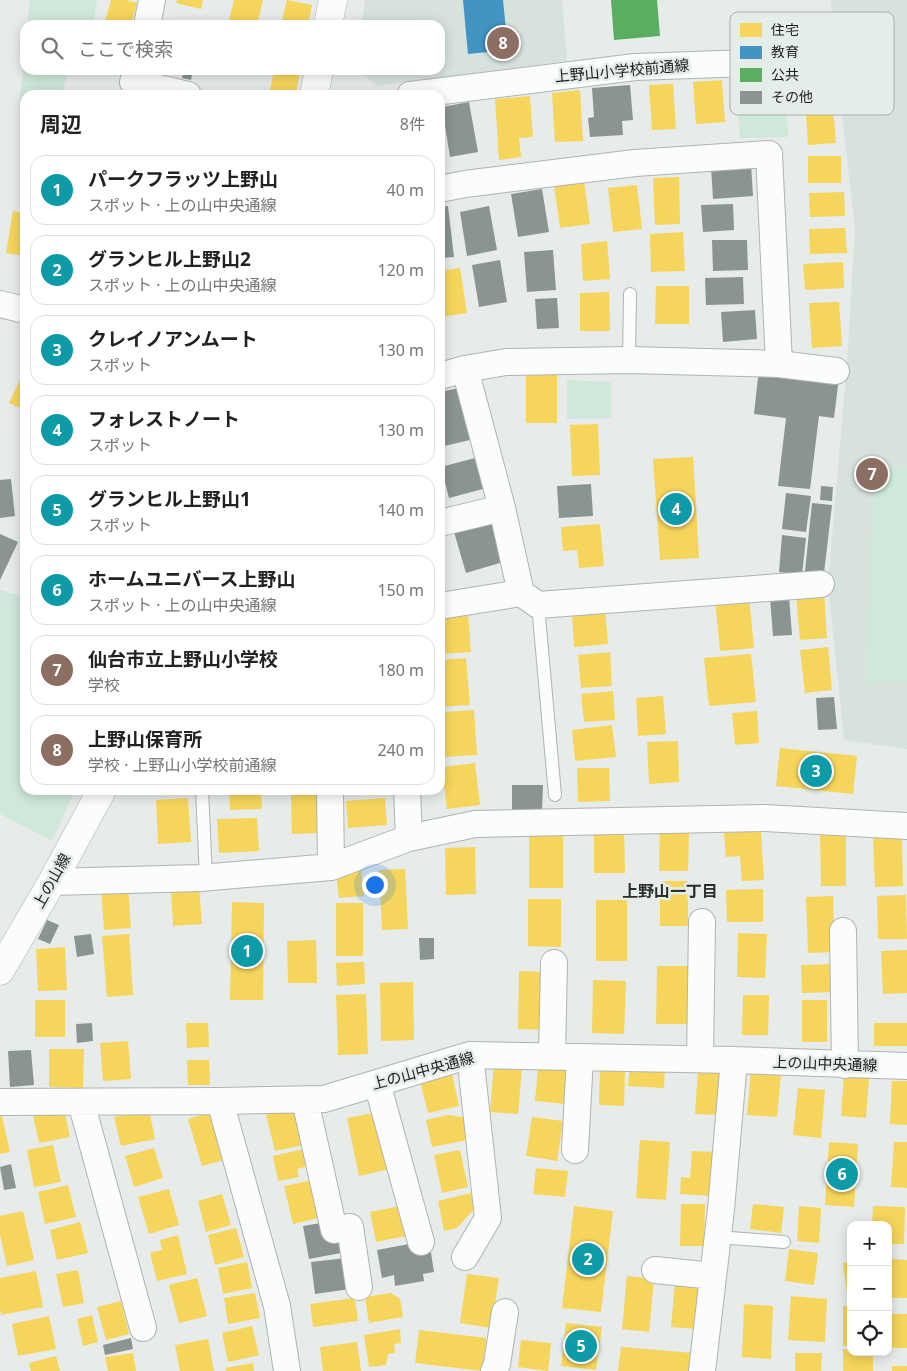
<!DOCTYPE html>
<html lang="ja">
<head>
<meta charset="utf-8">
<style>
  :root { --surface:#fff; --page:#f6f6f6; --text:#222; --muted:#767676; --line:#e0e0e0; --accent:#d93025 }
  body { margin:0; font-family:"Noto Sans","Noto Sans JP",sans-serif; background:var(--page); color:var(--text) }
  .controls { position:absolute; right:15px; bottom:15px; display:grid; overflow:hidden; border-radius:10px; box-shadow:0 2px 12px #0003 }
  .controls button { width:45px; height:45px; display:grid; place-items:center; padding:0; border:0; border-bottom:1px solid var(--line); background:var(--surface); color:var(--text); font:25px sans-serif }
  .you { position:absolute; left:374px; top:884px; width:18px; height:18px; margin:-12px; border:4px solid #fff; border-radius:50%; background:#1a73e8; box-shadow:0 0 0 8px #1a73e833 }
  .badge { display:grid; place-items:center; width:32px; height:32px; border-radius:50%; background:var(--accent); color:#fff; font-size:16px; font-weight:700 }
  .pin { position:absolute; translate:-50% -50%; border:2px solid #fff; box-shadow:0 1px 5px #0006 }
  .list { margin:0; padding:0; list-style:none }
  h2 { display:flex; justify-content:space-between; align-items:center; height:65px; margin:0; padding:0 20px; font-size:21px }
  h2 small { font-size:16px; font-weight:400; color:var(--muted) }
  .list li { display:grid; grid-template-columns:32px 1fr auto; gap:15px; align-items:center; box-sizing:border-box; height:70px; margin:0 10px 10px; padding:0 10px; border:1px solid var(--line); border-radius:15px }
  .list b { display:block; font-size:19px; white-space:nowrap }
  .list p { margin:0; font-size:16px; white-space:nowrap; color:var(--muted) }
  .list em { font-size:16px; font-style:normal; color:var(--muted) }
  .icon { flex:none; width:28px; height:28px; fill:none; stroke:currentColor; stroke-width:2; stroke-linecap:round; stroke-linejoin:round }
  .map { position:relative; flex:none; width:907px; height:1371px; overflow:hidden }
  .search { position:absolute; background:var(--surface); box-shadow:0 2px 12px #0003; left:20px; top:20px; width:425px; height:55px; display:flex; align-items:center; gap:12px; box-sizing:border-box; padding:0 18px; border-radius:15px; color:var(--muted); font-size:19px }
  .panel { position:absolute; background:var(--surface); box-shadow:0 2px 12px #0003; left:20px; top:90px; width:425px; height:705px; border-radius:15px }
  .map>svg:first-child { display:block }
</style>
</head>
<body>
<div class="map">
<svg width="907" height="1371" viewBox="0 0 907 1371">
  <rect width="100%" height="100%" fill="#e7ebe9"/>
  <path fill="#d7e2dc" d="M365,0H562L567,61L378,86L357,70H440V25H362Z
    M831,0H907V749L844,740L828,584L847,364L855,229L837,69L847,60L845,31H833Z"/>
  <path fill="#cee8d9" d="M30,0H97L94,18L90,25H27Z
    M25,47V70H68L62,95H25V110H19Z
    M785,82L788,137L740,138L737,87Z
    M567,380L611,382V418L567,419Z
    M873,465L907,467V681L866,682Z
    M0,590L25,597V790H75L52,841L0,814Z"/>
  <path fill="#f6d55c" d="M111,0H126L137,3L131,25H104Z
    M177,0H203L201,9L176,3Z
    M234,0H263L257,25H233L228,24Z
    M287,0L312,5L308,25H281Z
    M274,70H300L296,95L270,90Z
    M722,80L725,122L696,124L693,82Z
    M831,83L836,143L808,145L804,85Z
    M673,84L676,129L652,130L649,85Z
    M580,90L583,141L555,142L552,93Z
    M530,96L533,137L519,138L521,157L499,160L495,99Z
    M808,156H841V183H808Z
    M679,177L680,224L655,225L653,178Z
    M584,181L590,224L560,228L554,185Z
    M637,185L642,229L613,232L608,188Z
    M844,192L845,216L810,217L809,193Z
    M13,211L25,213V256L6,253Z
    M845,228L847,253L810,254L809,229Z
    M683,232L685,271L651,272L650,234Z
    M607,241L610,279L583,281L581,244Z
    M843,262L844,288L805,290L803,264Z
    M460,268L467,313L442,317L440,302V271Z
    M656,286H689V324H655Z
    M609,292L610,331H580V293Z
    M839,302L842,346L812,348L809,303Z
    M25,369V410L9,403Z
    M526,371H557V423H526Z
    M598,424L600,475L572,476L570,425Z
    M693,457L699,558L660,560L653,459Z
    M600,524L604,566L579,568L577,550L563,551L561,527Z
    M824,592L827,638L800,640L796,594Z
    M749,597L754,648L720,651L715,600Z
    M605,610L608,644L574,647L572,612Z
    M458,612L468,615L471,652L440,654V613Z
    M828,647L832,690L805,693L800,650Z
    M610,652L612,686L581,688L578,655Z
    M751,654L756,702L709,706L704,658Z
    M466,658L470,705L440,707V660Z
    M613,691L615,720L584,722L581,694Z
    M663,696L666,734L638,736L636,698Z
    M474,710L477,755L445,757L442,712Z
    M757,711L759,743L735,745L732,713Z
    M612,725L616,757L575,761L572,730Z
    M678,741L679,782L649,784L647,742Z
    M780,748L857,756L853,794L776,786Z
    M475,763L480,805L447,809L442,767Z
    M577,768H609L610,801L578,802Z
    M229,790H261L262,809L230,810Z
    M367,790H395V792L367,794Z
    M317,794L319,833L292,834L291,795Z
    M188,798L191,842L158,844L156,800Z
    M385,798L387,825L348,828L346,801Z
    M257,818L259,851L219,853L217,819Z
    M660,829L689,830L688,871H659Z
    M594,830H624L625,873H594Z
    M761,831L764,880L742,881L740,856L726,857L724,833Z
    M820,831H846V886H821Z
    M529,834H563V888H529Z
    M902,837L903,886L875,887L873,838Z
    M475,847L476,894L446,895L445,848Z
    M361,868L364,896L339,898L336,871Z
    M405,869L408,929L382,930L379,870Z
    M660,881H688V926H660Z
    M199,886L202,924L173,926L171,888Z
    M128,887L131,928L104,930L101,888Z
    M763,889V922H727L726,890Z
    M906,895L907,939H878L877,896Z
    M833,896L835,952L808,953L806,897Z
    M528,899H561V947L528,946Z
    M596,900H627V961H596Z
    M232,902L264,903L263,1000H230Z
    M336,903H363V956H336Z
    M738,933L767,934L765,978L737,977Z
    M129,934L133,995L107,997L102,936Z
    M316,940L317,983H288L287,941Z
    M65,947L67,990L38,991L36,949Z
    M907,950V993L883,994L881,951Z
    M364,962L365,984L337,986L336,963Z
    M835,964L836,992L802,993L801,965Z
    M657,966H688L687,1024H656Z
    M519,971L545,972L544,1030L518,1029Z
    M593,980L626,981L624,1034L592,1033Z
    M413,982L414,1040L381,1041L380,983Z
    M366,994L368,1054L338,1055L336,995Z
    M743,995H769L768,1035H742Z
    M35,1000H65V1037H35Z
    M802,1000H827V1042H802Z
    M186,1023H208L209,1047L187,1048Z
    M874,1023H907V1046H874Z
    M128,1041L131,1079L103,1081L100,1043Z
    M49,1049H84L83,1088L49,1087Z
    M187,1060H209L210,1085H188Z
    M494,1063L522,1066L518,1114L490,1112Z
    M630,1064L665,1066L664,1088L628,1086Z
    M538,1067L569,1069L566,1104L535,1101Z
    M600,1069L625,1070L624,1106L599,1105Z
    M698,1069L725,1071L723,1115L695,1114Z
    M451,1070L459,1106L428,1113L419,1077Z
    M751,1071L781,1074L777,1117L747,1115Z
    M844,1077L869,1078L866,1118L841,1116Z
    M892,1081H907V1125L890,1124Z
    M798,1088L825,1090L821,1138L793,1135Z
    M0,1108L10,1152L0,1154Z
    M64,1108L70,1137L39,1143L33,1115Z
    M294,1108L303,1145L275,1151L266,1115Z
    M149,1110L155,1139L121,1146L114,1117Z
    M214,1111L228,1159L202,1166L188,1119Z
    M378,1112L390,1169L359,1176L347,1118Z
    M447,1115L463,1117L468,1140L432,1147L426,1120Z
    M532,1117L563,1121L557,1161L526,1156Z
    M640,1140L670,1142L666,1200L636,1198Z
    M829,1142L858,1144L854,1207L825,1205Z
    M894,1142H907V1188L891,1187Z
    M53,1145L61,1182L34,1187L27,1150Z
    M154,1148L163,1178L134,1187L125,1156Z
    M304,1149L308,1166L297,1169L299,1177L278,1181L273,1156Z
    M460,1150L468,1187L442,1193L434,1155Z
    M692,1151L713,1152L711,1196L680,1194L681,1177L690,1178Z
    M536,1168L568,1171L565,1197L533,1194Z
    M313,1180L322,1217L293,1224L284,1186Z
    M68,1185L76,1217L45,1224L38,1192Z
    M169,1189L179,1225L149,1234L138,1197Z
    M471,1193L474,1209L457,1228L444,1231L438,1201Z
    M222,1194L231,1225L206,1232L198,1201Z
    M681,1204H705L704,1246H680Z
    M753,1204L784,1207L781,1233L750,1229Z
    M400,1206L406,1236L376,1242L370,1212Z
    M574,1206L613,1211L601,1312L562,1308Z
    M799,1206L821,1208L819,1243L797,1241Z
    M873,1206L905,1207L904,1244H888V1225H872Z
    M23,1211L34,1260L7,1266L0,1235V1216Z
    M80,1222L88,1253L57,1260L50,1230Z
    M236,1228L244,1257L215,1265L208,1235Z
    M178,1235L187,1274L157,1281L150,1253L162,1250L160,1240Z
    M789,1249L818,1253L814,1285L785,1281Z
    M889,1259L907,1260V1298H888Z
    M247,1262L252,1288L223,1294L218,1268Z
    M851,1262V1299L848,1300L843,1263Z
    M78,1270L84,1303L63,1307L56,1274Z
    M36,1271L43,1307L1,1315L0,1309V1278Z
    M467,1274L499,1278L491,1328L460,1323Z
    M627,1276L654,1279L649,1332L622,1329Z
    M197,1278L207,1316L179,1323L169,1285Z
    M675,1284L700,1287L696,1329L671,1327Z
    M255,1293L260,1318L228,1324L224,1298Z
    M391,1293L400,1299L403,1317L369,1323L365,1297Z
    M791,1296L827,1299L825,1342L788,1340Z
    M355,1298L358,1321L313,1327L310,1304Z
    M121,1301L129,1334L106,1340L97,1307Z
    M744,1304L773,1306L771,1359L742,1357Z
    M843,1306H851V1346H843Z
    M892,1314H907V1348H891Z
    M92,1315L98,1342L83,1346L77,1319Z
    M49,1316L56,1349L18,1356L12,1324Z
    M566,1323L602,1327L596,1370L561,1366Z
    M252,1326L259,1355L228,1362L222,1333Z
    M400,1329L401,1343L394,1344L395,1353L388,1354L386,1365L369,1367L364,1335Z
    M419,1330L486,1338L483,1371L415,1363Z
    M208,1339L214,1371H180L175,1345Z
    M521,1340L551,1343L548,1371L518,1367Z
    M357,1342L361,1371H323L320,1347Z
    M621,1347L693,1353L691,1371H618Z
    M843,1349L851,1350V1352H873V1371H843Z
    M133,1353L136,1371H108L105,1357Z
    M795,1353H822L821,1371H795Z
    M56,1356L60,1371H31L29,1363Z
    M253,1363L254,1371H226L225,1368Z
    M892,1366H907V1371H892Z"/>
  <path fill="#4393c3" d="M463,0H503L508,50L468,54Z"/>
  <path fill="#5aae61" d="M611,0H657L660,36L614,40Z"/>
  <path fill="#8b9590" d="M184,70H193L191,80L182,78Z
    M630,85L633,120L622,121L623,135L590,137L588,118L594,117L592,88Z
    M469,102L478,152L450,157L442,107Z
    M751,164L753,196L713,199L711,167Z
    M542,189L549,232L518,237L511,194Z
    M733,204L734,230L703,232L701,205Z
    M448,206L454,257L440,258V207Z
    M489,206L497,250L467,256L460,212Z
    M712,240H747L748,270L713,271Z
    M553,250L556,290L527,292L524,252Z
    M500,260L507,302L479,307L472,265Z
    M743,277L744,304L706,305L705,278Z
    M557,298L559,328L537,329L535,299Z
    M755,310L757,339L723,342L721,312Z
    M759,368L839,377L834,418L819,416L810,489L778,486L786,418L754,414Z
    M459,388L470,440L440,447V392Z
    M475,458L483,489L449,498L441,467Z
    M11,479L15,516L0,518V480Z
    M591,484L593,516L559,518L557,486Z
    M821,486L833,487L832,501L820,500Z
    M786,493L811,496L806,532L782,529Z
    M812,503L832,505L824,573L805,571Z
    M491,521L503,562L466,573L454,532Z
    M0,534L18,542L0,580Z
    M782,535L806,538L802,575L779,572Z
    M789,596L792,635L773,636L770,598Z
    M834,697L837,729L818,730L816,698Z
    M512,785H543L542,812L512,811Z
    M47,920L59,925L50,944L38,939Z
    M91,934L94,954L77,957L74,936Z
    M419,938H434V959L420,960Z
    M92,1023L93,1041L77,1043L76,1024Z
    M31,1050L34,1085L10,1087L8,1051Z
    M11,1164L16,1188L4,1190L0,1167Z
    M326,1222L344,1235L346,1252L309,1259L303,1226Z
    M409,1244L410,1250L430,1246L434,1272L423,1274L424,1281L395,1286L394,1275L382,1278L377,1250Z
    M346,1258L350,1289L315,1294L311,1262Z
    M131,1338L133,1349L105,1355L103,1345Z"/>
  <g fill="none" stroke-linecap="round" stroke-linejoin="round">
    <g stroke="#b0b3b1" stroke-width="14">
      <path id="service" d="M629,360L630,294
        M538,605L555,795
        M202,790L206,877
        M717,1237L784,1242"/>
    </g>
    <g stroke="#b0b3b1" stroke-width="28">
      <path id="minor" d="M147,25L152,0
        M133,82L188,95
        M410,95L635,67L835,60
        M440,189L465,184L635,163L769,154L779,364L629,360L506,362L465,369L440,376
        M0,304L25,310
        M779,364L836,371
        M465,369L502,508L521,593
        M440,523L502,508
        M440,606L521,593L538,605L821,584
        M330,790L331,867
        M407,790L409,838
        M52,882L200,878L331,867L409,838L475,824L765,818L907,826
        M843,931L845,1065
        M552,1056L554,963
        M700,1059L702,922
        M377,1083L421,1242
        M305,1100L334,1230L350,1227L359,1287
        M220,1101L277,1306L287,1371
        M0,1102L220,1101L324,1099L470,1055L734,1060L907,1066
        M81,1102L143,1328
        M575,1150L580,1057
        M465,1257L488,1218L470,1055
        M655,1270L713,1276
        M494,1371L497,1364L505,1312
        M702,1371L721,1209L734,1060"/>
    </g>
    <g stroke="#b0b3b1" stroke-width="29">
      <path id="tertiary" d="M328,25L333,0
        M314,95L319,70
        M0,971L52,882L102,790"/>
    </g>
    <use href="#service" stroke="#fbfcfc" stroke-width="12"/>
    <use href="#minor" stroke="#fbfcfc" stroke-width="26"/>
    <use href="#tertiary" stroke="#fbfcfc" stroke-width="28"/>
  </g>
  <g text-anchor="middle" stroke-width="5" stroke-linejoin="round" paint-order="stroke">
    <g font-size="15" fill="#1c1e1d" stroke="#e5ede8">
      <text transform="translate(622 71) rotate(-5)" y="5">上野山小学校前通線</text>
      <text transform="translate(52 881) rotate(-61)" y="5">上の山線</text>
      <text transform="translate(825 1064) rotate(2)" y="5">上の山中央通線</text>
      <text transform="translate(423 1071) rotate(-15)" y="5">上の山中央通線</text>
    </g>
    <g font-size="16" font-weight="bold" fill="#282f2b" stroke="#e5ede8">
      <text x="670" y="897">上野山一丁目</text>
    </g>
  </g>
  <rect x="730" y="12" width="164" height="103" rx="8" fill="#e5ede8" stroke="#a9afab" stroke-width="1"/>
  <rect x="740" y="23" width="22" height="14" fill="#f6d55c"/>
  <rect x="740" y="46" width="22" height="13" fill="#4393c3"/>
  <rect x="740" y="68" width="22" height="14" fill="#5aae61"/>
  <rect x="740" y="91" width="22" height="13" fill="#8b9590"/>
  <g font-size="14" fill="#1c1e1d">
    <text x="771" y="35">住宅</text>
    <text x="771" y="57">教育</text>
    <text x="771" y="80">公共</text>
    <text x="771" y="102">その他</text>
  </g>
</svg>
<div class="controls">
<button>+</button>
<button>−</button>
<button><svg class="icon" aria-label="locate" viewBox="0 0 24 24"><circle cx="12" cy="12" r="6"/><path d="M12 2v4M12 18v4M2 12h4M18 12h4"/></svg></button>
</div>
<div class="you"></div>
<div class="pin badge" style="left:247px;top:951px;background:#0f9aa8">1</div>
<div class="pin badge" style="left:588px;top:1259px;background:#0f9aa8">2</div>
<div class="pin badge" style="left:816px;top:771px;background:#0f9aa8">3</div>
<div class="pin badge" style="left:676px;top:509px;background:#0f9aa8">4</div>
<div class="pin badge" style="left:581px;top:1346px;background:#0f9aa8">5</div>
<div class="pin badge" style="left:842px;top:1174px;background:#0f9aa8">6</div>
<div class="pin badge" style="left:872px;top:474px;background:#8d6e63">7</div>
<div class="pin badge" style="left:503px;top:43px;background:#8d6e63">8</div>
<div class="search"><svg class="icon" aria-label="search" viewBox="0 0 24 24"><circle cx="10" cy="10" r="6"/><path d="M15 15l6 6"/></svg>ここで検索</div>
<section class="panel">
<h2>周辺<small>8件</small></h2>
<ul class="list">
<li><span class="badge" style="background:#0f9aa8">1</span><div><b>パークフラッツ上野山</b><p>スポット · 上の山中央通線</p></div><em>40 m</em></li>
<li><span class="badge" style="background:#0f9aa8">2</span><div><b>グランヒル上野山2</b><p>スポット · 上の山中央通線</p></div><em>120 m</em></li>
<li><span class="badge" style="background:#0f9aa8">3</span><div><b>クレイノアンムート</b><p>スポット</p></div><em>130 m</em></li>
<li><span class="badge" style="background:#0f9aa8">4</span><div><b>フォレストノート</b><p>スポット</p></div><em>130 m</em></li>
<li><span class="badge" style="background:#0f9aa8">5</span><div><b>グランヒル上野山1</b><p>スポット</p></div><em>140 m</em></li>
<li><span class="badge" style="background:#0f9aa8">6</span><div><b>ホームユニバース上野山</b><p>スポット · 上の山中央通線</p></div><em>150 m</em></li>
<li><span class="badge" style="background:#8d6e63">7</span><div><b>仙台市立上野山小学校</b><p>学校</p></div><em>180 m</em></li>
<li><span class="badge" style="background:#8d6e63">8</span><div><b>上野山保育所</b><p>学校 · 上野山小学校前通線</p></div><em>240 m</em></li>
</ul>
</section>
</div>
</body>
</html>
